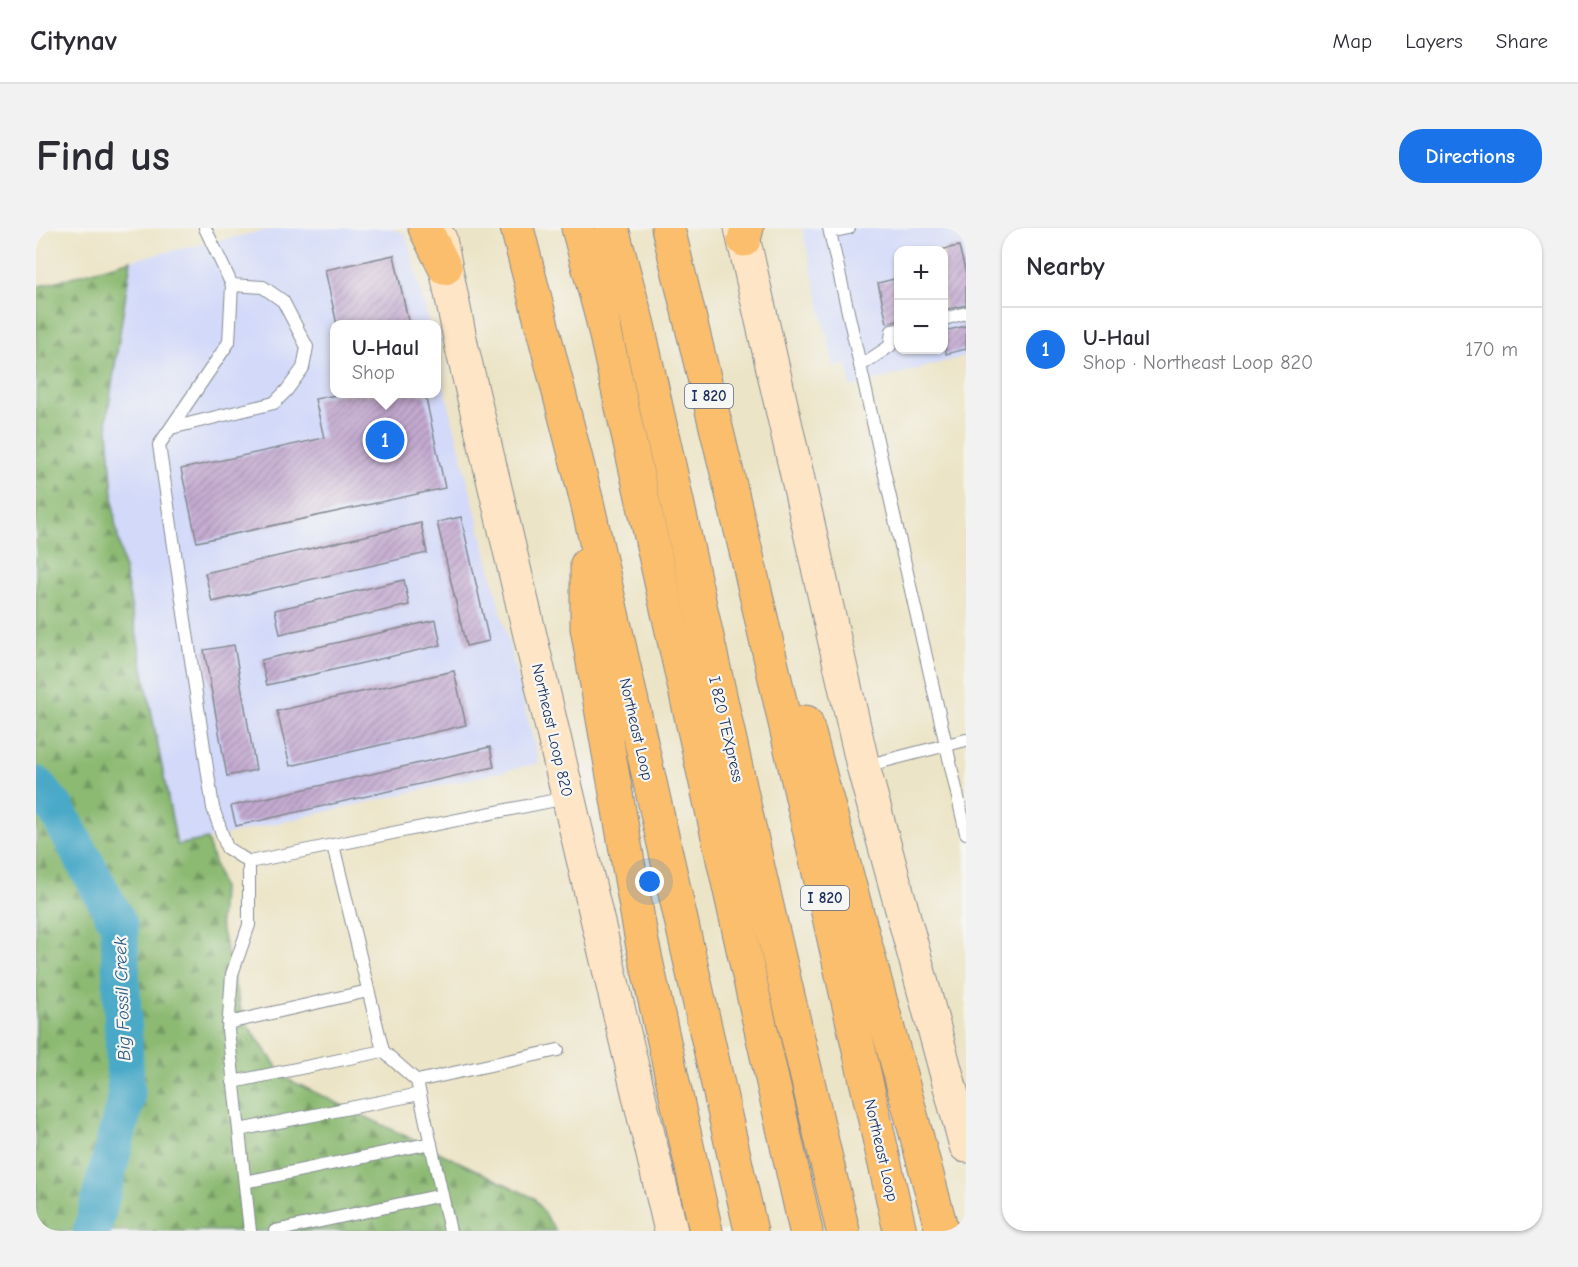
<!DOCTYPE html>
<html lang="en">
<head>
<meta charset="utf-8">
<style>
  :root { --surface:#fff; --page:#f2f2f3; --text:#2b2b33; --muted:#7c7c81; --line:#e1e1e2; --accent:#1a73e8 }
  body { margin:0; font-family:"Comic Neue",sans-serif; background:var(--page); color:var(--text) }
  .controls { position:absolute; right:18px; top:18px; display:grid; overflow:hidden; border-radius:12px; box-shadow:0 2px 4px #0004 }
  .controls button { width:54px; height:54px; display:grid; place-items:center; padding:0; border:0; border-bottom:2px solid var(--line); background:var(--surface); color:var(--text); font:30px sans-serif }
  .you { position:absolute; left:614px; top:654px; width:21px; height:21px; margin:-15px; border:4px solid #fff; border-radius:50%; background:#1a73e8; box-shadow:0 0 0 9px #1a73e833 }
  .badge { display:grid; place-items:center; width:39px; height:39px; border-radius:50%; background:var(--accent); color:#fff; font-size:20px; font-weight:700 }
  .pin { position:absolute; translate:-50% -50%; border:3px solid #fff; box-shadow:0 2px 6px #0006 }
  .popup { position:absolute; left:294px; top:92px; width:111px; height:78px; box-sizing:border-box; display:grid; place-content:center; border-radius:12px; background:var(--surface); filter:drop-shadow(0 2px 4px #0005); font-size:20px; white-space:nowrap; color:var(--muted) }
  .popup b { font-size:22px; color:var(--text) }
  .popup::after { content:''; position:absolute; left:50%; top:100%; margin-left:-12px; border:12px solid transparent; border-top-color:var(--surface) }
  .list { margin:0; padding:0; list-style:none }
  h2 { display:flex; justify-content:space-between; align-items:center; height:78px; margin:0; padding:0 24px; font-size:26px }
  h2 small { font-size:20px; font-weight:400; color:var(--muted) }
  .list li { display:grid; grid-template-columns:39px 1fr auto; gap:18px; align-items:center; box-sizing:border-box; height:84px; padding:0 24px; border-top:2px solid var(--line) }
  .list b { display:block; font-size:22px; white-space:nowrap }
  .list p { margin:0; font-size:20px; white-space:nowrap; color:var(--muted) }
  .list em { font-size:20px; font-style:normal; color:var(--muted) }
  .map { position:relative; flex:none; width:930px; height:1003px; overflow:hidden; border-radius:24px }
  header { display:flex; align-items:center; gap:36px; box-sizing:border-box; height:84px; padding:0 30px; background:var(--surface); border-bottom:2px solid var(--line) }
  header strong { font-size:28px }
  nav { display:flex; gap:33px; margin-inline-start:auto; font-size:21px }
  .intro { display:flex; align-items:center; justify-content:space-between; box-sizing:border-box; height:144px; padding:0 36px }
  h1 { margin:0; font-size:42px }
  .button { padding:15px 27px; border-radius:24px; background:var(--accent); color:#fff; font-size:21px; font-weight:700 }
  main { display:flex; gap:36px; padding:0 36px }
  aside { flex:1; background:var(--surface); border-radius:24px; box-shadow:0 2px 4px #0004 }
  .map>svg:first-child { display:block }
</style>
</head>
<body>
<header>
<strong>Citynav</strong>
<nav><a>Map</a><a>Layers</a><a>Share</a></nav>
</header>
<div class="intro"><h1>Find us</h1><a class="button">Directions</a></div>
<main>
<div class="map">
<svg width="930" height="1003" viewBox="0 0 930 1003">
  <defs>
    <pattern id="forest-firs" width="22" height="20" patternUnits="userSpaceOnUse" patternTransform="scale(1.5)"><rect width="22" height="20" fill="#8cba72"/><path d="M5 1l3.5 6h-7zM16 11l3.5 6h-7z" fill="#729861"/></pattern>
    <pattern id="building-hatch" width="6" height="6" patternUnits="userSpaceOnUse" patternTransform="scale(1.5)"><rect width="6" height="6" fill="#c4aad0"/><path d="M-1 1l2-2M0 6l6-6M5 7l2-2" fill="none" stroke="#9e8bac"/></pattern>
  </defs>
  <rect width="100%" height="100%" fill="#f6f6f2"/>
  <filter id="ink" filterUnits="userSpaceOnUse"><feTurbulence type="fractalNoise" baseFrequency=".0167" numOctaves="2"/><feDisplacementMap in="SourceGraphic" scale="12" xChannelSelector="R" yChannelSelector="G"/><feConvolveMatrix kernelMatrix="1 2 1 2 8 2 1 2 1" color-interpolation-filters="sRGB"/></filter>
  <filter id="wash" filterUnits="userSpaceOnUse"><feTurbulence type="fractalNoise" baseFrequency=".008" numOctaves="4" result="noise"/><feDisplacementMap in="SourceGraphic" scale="24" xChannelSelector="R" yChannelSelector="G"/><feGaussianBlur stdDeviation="1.35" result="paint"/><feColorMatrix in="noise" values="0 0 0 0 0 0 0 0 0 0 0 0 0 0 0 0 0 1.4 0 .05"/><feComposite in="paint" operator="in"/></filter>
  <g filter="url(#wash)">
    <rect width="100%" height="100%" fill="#ece4c6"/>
    <path fill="#d2d9f9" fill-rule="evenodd" d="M240,0H355L370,6L393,96L298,97V166H400V126L503,535L141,618L79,293L71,190L95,32Z
      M766,0H930V128L815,159L811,137L798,139ZM862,22H908V122H862Z"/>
    <path fill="url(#forest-firs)" stroke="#547468" stroke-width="1.5" d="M95,32L71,190L79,294L141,617L171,611L186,660L184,695L207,791L249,850L498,970L520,1003H0V59Z"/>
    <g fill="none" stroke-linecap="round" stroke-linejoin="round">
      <path stroke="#48a9c7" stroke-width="38" d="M0,557L20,581L83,697L90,871L56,1003"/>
    </g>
    <g id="blocks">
      <path fill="url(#building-hatch)" d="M923,18L930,46V77L908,82V21Z
        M358,27L373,97H301L289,42Z
        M862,50V93L851,95L842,55Z
        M930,98V121L910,126L908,103Z
        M305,166H389L409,260L161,314L145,241L288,210L279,171Z
        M425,289L453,413L430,418L401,294Z
        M385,295L391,325L176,374L169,345Z
        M368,352L373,377L244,406L239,382Z
        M400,392L405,417L231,457L225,432Z
        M198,417L220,542L191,548L168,422Z
        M418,443L430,497L254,538L241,483Z
        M454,519L458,539L200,598L195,578Z"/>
    </g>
  </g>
  <g filter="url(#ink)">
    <use href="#blocks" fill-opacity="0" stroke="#848a92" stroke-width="1.5"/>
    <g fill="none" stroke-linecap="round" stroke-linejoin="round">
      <g stroke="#848a92" stroke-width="14">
        <path id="lane" d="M169,0L196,57L193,114L123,217L177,580L191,620L213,634L530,570
          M793,0L930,605
          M794,4L813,0
          M908,91L930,85
          M824,138L854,118L856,103L862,102
          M135,200L238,175L251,162L267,140L271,119L247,73L227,59L196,57
          M829,538L930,512
          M297,617L347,823L381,853L414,1003
          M213,634V697L196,746L192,802L214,1003
          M192,795L332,763
          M381,853L522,822
          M197,854L347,823
          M203,902L384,866
          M209,954L395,915
          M239,1003L406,967"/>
      </g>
      <g stroke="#848a92" stroke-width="35">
        <path id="secondary" d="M705,0L827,538L930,918
          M404,11L426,120L635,1003"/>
      </g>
      <g stroke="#848a92" stroke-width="35">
        <path id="primary" d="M389,0L409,40
          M708,12L711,0"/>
      </g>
      <g stroke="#848a92" stroke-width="35">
        <path id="highway" d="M481,0L551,274L715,1003
          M542,0L566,90L770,1003
          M576,0L602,97L724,648L807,1003
          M632,0L713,336L864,1003
          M551,336V400L606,714L670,1003
          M770,494L906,1003"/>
      </g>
      <use href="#lane" stroke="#fff" stroke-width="12"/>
      <use href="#secondary" stroke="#fde5c5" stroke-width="33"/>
      <use href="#primary" stroke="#fabe6d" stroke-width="33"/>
      <use href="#highway" stroke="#fabe6d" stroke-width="33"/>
    </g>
  </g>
  <g text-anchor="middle" stroke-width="4.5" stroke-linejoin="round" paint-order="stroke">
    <g fill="#f6f6f2" stroke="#5d6b8a" stroke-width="1.5">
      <rect x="649" y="156" width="48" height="24" rx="4.5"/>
      <rect x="765" y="658" width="48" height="24" rx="4.5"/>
    </g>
    <g font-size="15" font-weight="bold" fill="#1b2f5e">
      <text x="673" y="173">I 820</text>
      <text x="789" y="675">I 820</text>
    </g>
    <g font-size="16" fill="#1b2f5e" stroke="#f6f6f2">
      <text transform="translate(601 501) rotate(77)" y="6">Northeast Loop</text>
      <text transform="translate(691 501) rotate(77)" y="6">I 820 TEXpress</text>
      <text transform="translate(517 502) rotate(77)" y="6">Northeast Loop 820</text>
      <text transform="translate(846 922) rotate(77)" y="6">Northeast Loop</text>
    </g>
    <g font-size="18" font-style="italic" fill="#2b5a83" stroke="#f6f6f2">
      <text transform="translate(86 771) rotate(-92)" y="6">Big Fossil Creek</text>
    </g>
  </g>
</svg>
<div class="controls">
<button>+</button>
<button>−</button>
</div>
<div class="you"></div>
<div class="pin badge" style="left:349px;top:212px">1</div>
<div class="popup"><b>U-Haul</b>Shop</div>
</div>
<aside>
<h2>Nearby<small></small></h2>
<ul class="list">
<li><span class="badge">1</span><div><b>U-Haul</b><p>Shop · Northeast Loop 820</p></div><em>170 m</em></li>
</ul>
</aside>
</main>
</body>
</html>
